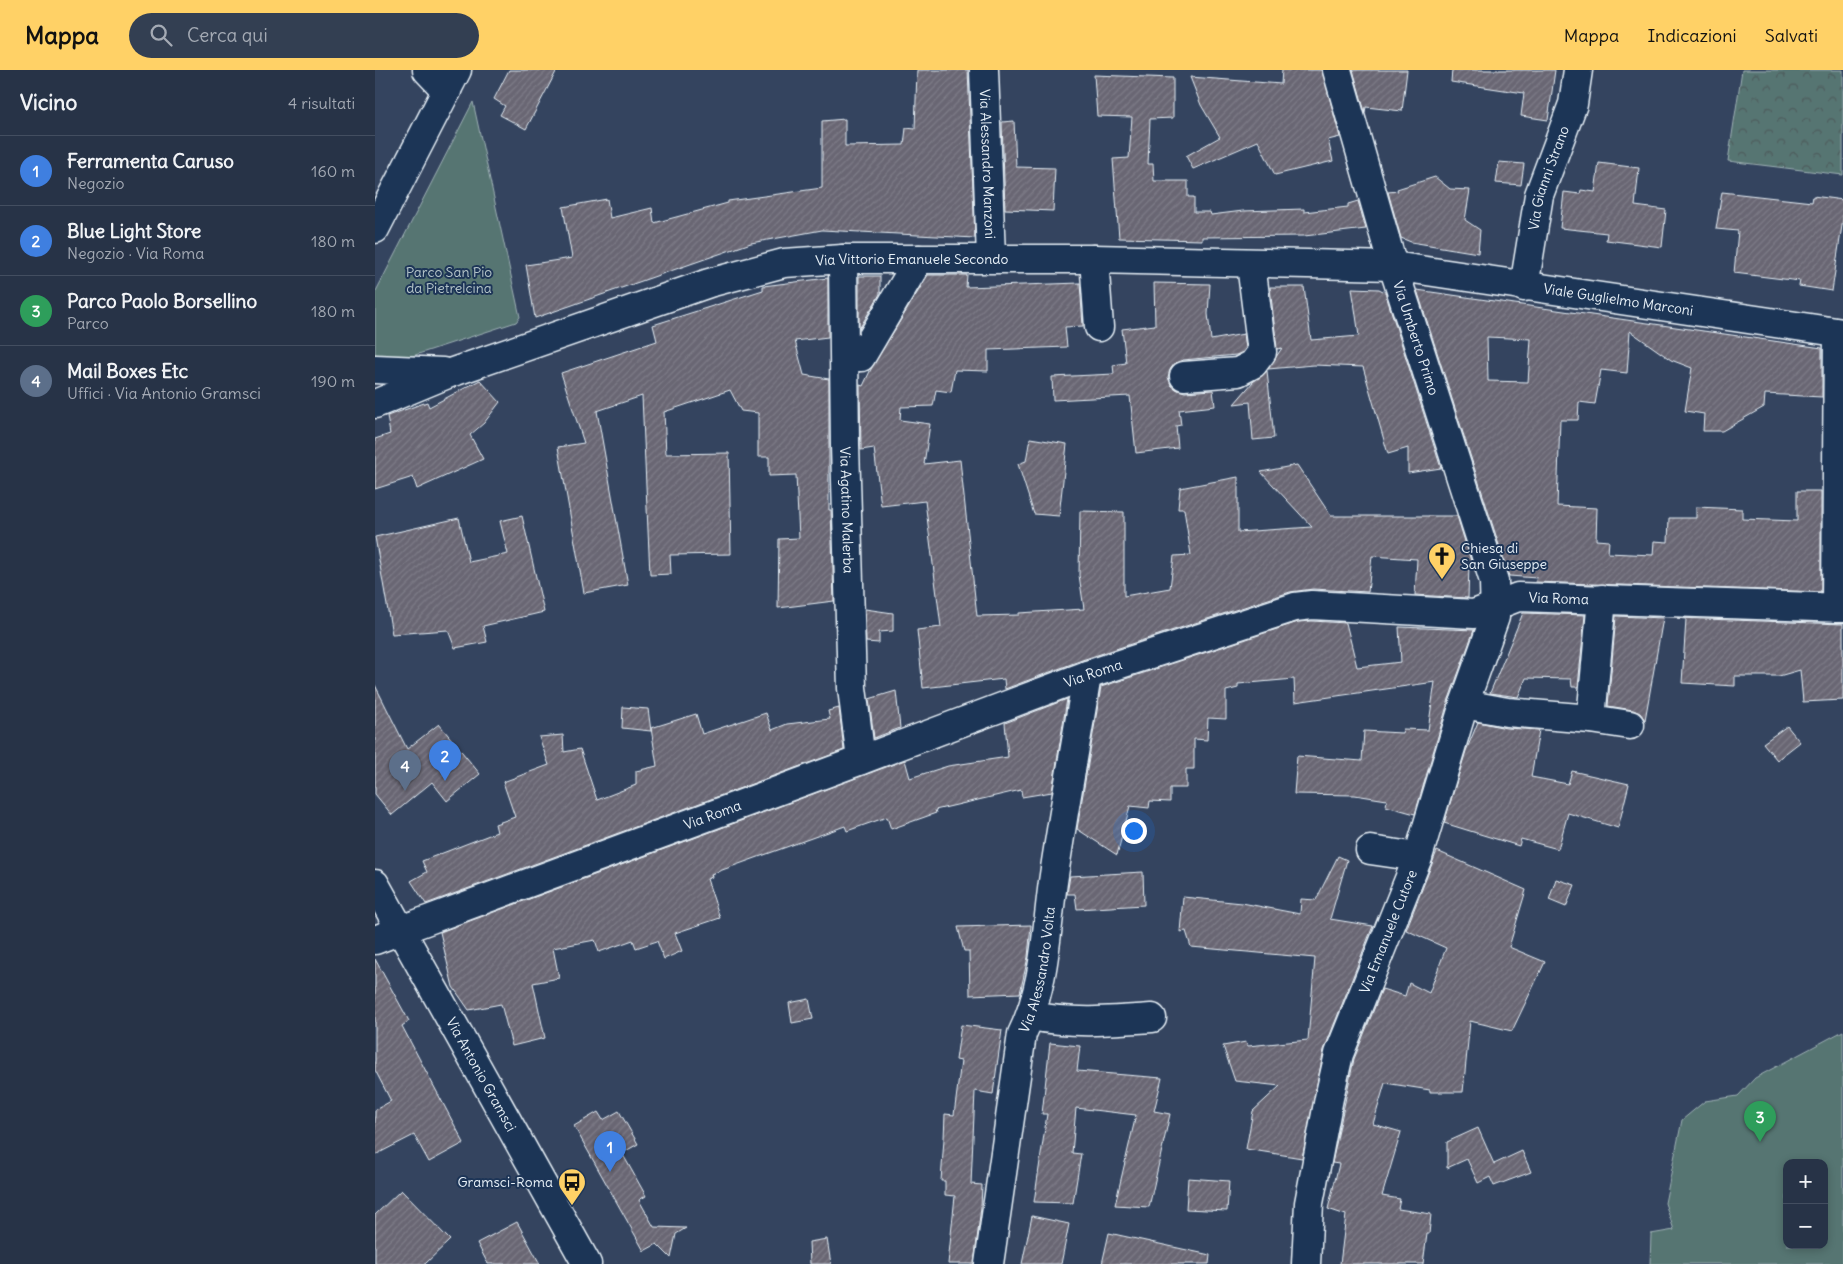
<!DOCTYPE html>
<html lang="it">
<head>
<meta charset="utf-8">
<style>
  :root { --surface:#273347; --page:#333f52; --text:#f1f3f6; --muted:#a4aab4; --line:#434e60; --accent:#ffd166 }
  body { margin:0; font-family:Delius,sans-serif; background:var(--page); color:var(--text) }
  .controls { position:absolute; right:15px; bottom:15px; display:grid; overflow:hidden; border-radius:10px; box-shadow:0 2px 8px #0003 }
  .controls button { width:45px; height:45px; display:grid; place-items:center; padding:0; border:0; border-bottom:1px solid var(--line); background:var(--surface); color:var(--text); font:25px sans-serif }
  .you { position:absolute; left:758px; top:760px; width:18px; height:18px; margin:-12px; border:4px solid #fff; border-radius:50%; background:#1a73e8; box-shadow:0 0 0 8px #1a73e833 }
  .badge { display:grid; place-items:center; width:32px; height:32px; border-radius:50%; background:var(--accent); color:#fff; font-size:16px; font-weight:700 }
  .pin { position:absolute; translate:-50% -41px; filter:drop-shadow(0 1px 2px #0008) }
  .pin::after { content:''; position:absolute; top:26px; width:18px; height:15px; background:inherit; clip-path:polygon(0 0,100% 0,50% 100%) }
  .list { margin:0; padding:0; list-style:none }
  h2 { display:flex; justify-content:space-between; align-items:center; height:65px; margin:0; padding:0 20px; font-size:21px }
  h2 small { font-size:16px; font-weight:400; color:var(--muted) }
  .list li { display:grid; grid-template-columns:32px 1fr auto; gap:15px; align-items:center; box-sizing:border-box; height:70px; padding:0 20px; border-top:1px solid var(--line) }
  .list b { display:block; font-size:19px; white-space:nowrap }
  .list p { margin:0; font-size:16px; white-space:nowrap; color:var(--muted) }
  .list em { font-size:16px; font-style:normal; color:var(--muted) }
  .icon { flex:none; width:28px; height:28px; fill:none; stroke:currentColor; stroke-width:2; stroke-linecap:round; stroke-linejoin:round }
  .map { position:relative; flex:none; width:1468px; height:1194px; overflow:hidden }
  header { display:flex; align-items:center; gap:30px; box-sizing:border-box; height:70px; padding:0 25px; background:var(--accent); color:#111 }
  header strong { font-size:24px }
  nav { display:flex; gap:28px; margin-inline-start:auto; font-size:18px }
  .search { width:350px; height:45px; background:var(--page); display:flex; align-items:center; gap:12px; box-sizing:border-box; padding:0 18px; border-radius:28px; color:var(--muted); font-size:19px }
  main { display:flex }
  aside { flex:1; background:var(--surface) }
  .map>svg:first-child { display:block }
</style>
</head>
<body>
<header>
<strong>Mappa</strong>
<div class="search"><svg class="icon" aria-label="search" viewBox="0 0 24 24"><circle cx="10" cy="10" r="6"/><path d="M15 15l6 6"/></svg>Cerca qui</div>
<nav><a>Mappa</a><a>Indicazioni</a><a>Salvati</a></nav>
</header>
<main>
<aside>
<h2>Vicino<small>4 risultati</small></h2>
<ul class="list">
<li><span class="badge" style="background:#3f7fe0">1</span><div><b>Ferramenta Caruso</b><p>Negozio</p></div><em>160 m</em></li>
<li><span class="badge" style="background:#3f7fe0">2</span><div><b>Blue Light Store</b><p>Negozio · Via Roma</p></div><em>180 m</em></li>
<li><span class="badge" style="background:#2e9e5b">3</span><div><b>Parco Paolo Borsellino</b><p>Parco</p></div><em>180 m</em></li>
<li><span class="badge" style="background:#5c6f8a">4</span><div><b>Mail Boxes Etc</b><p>Uffici · Via Antonio Gramsci</p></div><em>190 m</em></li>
</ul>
</aside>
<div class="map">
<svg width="1468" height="1194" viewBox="0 0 1468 1194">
  <defs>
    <pattern id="forest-crowns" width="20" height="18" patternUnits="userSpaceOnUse" patternTransform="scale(1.25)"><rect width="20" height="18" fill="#567472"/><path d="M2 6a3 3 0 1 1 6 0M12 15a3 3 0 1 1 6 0" fill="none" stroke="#4d5c5c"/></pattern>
    <pattern id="building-hatch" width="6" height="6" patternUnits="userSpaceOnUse" patternTransform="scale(1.25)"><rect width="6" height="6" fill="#696673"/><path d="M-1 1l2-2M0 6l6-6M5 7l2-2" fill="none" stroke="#7e7c88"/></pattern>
  </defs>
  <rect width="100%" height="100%" fill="#34445f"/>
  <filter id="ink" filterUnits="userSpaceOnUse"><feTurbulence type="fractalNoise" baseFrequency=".02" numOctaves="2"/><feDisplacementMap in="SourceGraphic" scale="10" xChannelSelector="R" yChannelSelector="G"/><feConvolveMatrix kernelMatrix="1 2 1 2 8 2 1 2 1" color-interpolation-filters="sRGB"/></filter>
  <g filter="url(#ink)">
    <path fill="#567472" stroke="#9fb2b5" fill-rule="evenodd" d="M98,32L145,247L141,252L28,289L0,288V223Z
      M1468,961V1194H1275L1276,1164L1299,1160L1290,1133L1307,1050L1330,1031L1363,1026L1380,1008ZM1412,1093H1449V1175H1412Z"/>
    <path fill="url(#forest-crowns)" stroke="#9fb2b5" d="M1367,0H1468V105L1353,91Z"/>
    <path fill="url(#building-hatch)" stroke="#e8f1f8" fill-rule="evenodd" d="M134,0H182L151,59L125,45L130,36L119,29Z
      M542,0H593L600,168L447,160L376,173L160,248L151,195L197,188L188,137L232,129L235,148L277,138L279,153L353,133V131L447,118V51L470,49V76L529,75L531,58L540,59Z
      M907,0H947L965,67L953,70L958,91L900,105L883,71L818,99L811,86L845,67L826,35L815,7L906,14Z
      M978,0H1032L1027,41L991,37L990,42Z
      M1077,0H1180L1173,50L1146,46L1149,23L1076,12Z
      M719,5L798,8V48L775,49L773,94H778L779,111H813V127H819V142H835L836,145L868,141L929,139V142L973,137V134L983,131L991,159L929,166L827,167V170L744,168L738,89L754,88L757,47L722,46Z
      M639,51L641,97L680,98L678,141L630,139L627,52Z
      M1124,92L1149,94L1146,115L1121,113Z
      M1224,93L1264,98L1260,136L1291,140L1287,177L1231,170L1232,163L1185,158L1189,122L1205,124L1206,120L1220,122Z
      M1060,107L1075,119L1095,120L1090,150L1105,160L1103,183L1036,172L1026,168L1013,122L1023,121L1022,119Z
      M1347,122L1437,132L1438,126L1468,130V149L1457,221L1424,216L1425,211L1359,203L1363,161L1341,159Z
      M553,205H592L591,217L705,213L708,256L690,257L692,277L613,280V301L580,300L576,322L561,320L558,336L526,337L525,350L555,354L549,394L585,390L602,546L644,545V543L709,539L704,505L705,441L749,442V526L795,518L799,486L816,485L809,439H803L805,418L863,407V462L937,457L886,402L922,395L956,446H1082L1097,494H1094L1093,528L1040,525L1042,489L997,486L993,522L938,519L915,522L707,590L630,619L629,609L548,618L542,560L566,557L550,431L506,436L499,378L486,380L485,315L488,316L497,297Z
      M484,206H505V224L484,259Z
      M453,208V267L420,271L429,305L454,309V440H456L459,531L403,538L404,469L424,468L421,405L394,406V387H383V343L366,341L355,320L289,342L291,384L354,383L356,484L295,485L296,504L275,505L267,326L222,341L253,515L209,523L183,377L209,373L186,303L282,271L278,255L388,220V216Z
      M779,213L835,214L833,244L836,270L869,264L871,278L868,282L861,285L808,290L800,293L795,300L793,307L796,315L803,320L810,322L838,320L840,336L804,340L806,355L801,356L803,378L761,383L755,326L678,330L677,307L739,304L738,295L751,293L747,259L780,255Z
      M895,217H929L936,270L984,266L977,218L1004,219L1010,222L1066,398L1033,403V378L1013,384L988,297L939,295L893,299L907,278L902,279Z
      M1042,220L1447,278V327L1390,324L1389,337L1347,361H1328L1329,344L1310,341L1317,298L1296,290L1255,261L1252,303L1226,300L1220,334L1204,332L1203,350H1185L1182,436L1222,438L1221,470L1234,471L1233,483L1278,485L1279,471L1293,472L1294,448H1321V437L1367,439V449L1422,451V421H1446V522L1160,512L1162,508L1134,506ZM1112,267L1156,269L1153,312L1113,311Z
      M892,301L899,368L878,370L875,332L859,334L878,312Z
      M105,310L125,332L109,353L95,365L108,389L42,419L38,407L0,419V369L15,364L12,346L52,332L54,337Z
      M655,368L692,374L684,446L659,444L643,394L651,391Z
      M147,446L169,542L108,556L112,572L80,578L73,560L17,564L0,467L84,448L94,492L133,484L125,451Z
      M490,539L518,543V561L504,562V573L491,572Z
      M1148,543L1210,545L1203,617H1197L1196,609L1151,608L1143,627L1115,623Z
      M1241,546L1288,548L1270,650L1265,643L1258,640L1233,636Z
      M1302,548L1468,554V630L1428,632L1425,600L1404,606H1360V616L1307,613L1311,549Z
      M937,551L971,553L982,597L1026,592L1024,557L1099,560L1074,629L1040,744L1011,736L1012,730L980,725L919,724L922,686L987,691L989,661L1027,663L1028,659L1053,660L1060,612L920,632L919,609L863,614V618L851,621V649L833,648L832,670L819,669V699H811V718H795V732L775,731L774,738L755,736L742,785L702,759L726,617L923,552Z
      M0,615L32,679L64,654L105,704L72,731L57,712L17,745L0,724Z
      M521,621L525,658L499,668L494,629Z
      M692,629L677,722L647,727L646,720L560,740L561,743L516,759L512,747L472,761L470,756L336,804L337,807L332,809L345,848L300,863L307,881L289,889L282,871L261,878L258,870L224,882L220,870L178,878L184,908L158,913L170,968L137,976L126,934L94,940L78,917L65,862L530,690L535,708L573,696L633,687L630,653Z
      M248,637L273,639L276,661L247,658Z
      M464,638L469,680L51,834L36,811L52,802L47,791L122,762L120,754L140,747L128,712L174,695L164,667L188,665L189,682L205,679L222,730L261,715V701L282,696L276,658L321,644L327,664L391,643L397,660L412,654L455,649L453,641Z
      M1103,652L1131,658L1164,660L1156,707L1193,714L1197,701L1254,714L1243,758L1193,743L1183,779L1146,769L1144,776L1069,753L1091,681Z
      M1412,656L1425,672L1402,690L1388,673Z
      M1062,781L1151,820L1134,877L1170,892L1137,961L1095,951L1088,1022H1055V1020L1010,1013L998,1054L1026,1062L1007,1126L1025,1129L1023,1139L1056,1144L1054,1164H1052L1048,1194H965L971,1145L953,1139L964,1094L957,1093L979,989L1007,919L1030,926L1034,913L1054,923L1071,878L1031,860Z
      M963,786L972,790L955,849L998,856L949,980L927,1088L871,1079L878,1041L905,1016L860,1011L848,976L871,972L873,976L933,970L940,888L816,877L811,861L805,862L808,827L867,833L925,844L926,829L941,830Z
      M768,802L769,835L702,839L700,824H692L695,806Z
      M1181,809L1200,815L1191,837L1174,830Z
      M656,855L653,887L645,923L595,925L594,881H589L583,857Z
      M0,889L34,951L27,956L89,1073L54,1092L39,1065L0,1085V1040L16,1031L0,1000Z
      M434,929L438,949L417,953L414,933Z
      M586,955L627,960L618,1024L600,1021L596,1114L607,1115L606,1137L599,1194H573L580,1126L570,1125V1111H566L569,1069L570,1044L579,1045L586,991L581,990Z
      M675,973L705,976L702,1001L787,1008L779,1041L795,1044L774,1137L740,1135L761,1045L701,1038L697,1083L706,1084L698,1133L659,1132L672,1044H667Z
      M244,1041L263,1074L247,1083L271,1126L264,1130L279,1157L311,1158L301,1164L296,1188L282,1174L269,1181L199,1056L223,1042L228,1050Z
      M1103,1058L1119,1094L1147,1081L1156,1102L1119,1116L1115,1107L1103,1113L1092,1089L1072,1098V1072Z
      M813,1108L854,1111L852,1141L811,1139Z
      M26,1120L75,1170L50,1194H0V1145Z
      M657,1146L694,1154L686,1194H647Z
      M142,1152L165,1194H113L102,1173Z
      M734,1163L835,1185L834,1194H727Z
      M452,1169L456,1194H435L434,1172Z"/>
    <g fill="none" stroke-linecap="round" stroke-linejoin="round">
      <g stroke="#e8f1f8" stroke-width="31">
        <g id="street">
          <path d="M52,0L72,21"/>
          <path id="s1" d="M609,0L616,188"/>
          <path d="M962,0L1018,196"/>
          <path id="s2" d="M468,189L470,375L477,618L486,690"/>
          <path d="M719,189L724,257"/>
          <path id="s3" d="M1149,217L1164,125L1198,34L1203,0"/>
          <path d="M470,287H486L544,189"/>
          <path d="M809,306L863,302L878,294L887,282L876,194"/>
          <path d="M1461,538L1463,263"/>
          <path d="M1089,634L1132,642L1216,649L1227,529"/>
          <path d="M1216,649L1255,655"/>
          <path d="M995,780L1043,787"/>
          <path d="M0,870L26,860"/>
          <path d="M656,946C696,954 736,951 777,948"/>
          <path id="s4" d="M614,1194L647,964C670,917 671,863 678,812C688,743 701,674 712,605"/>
        </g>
      </g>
      <g stroke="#e8f1f8" stroke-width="31">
        <g id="secondary">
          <path d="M0,159L82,0"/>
          <path d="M0,299L68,302"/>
          <path id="s5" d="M0,334L75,303L334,213L409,193L468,189H719L1018,196L1468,263"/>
          <path id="s6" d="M0,814L212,1194"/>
          <path id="s7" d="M26,860L486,690L712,605L920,537L937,535L1099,544L1143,527L1468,538"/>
          <path id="s8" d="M931,1194L934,1133L954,1028L964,984L1043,787L1089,634L1120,547L1119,511L1018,196"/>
        </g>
      </g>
      <use href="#street" stroke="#1d3557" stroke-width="28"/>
      <use href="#secondary" stroke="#1d3557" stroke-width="28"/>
    </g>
  </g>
  <defs>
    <g id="church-pin" transform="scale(1.4375)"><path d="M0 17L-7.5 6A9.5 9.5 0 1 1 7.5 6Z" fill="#ffd166" stroke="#1d3557"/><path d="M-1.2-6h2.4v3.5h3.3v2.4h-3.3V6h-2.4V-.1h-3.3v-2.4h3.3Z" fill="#111"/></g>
    <g id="bus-pin" transform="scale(1.4375)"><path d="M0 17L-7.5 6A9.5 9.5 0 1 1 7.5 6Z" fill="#ffd166" stroke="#1d3557"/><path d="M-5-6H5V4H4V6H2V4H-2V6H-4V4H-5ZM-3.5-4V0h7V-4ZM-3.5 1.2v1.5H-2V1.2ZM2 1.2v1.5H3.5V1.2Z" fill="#111"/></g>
  </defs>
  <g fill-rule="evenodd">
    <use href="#church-pin" x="1067" y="486"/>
    <use href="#bus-pin" x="197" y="1112"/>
  </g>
  <g text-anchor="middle" stroke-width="4" stroke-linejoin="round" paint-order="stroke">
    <g font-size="14" fill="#e8f1f8" stroke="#1d3557">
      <text dy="5" stroke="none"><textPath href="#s1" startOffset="94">Via Alessandro Manzoni</textPath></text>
      <text dy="5" stroke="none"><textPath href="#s3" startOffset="112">Via Gianni Strano</textPath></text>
      <text dy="5" stroke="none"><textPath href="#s5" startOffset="561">Via Vittorio Emanuele Secondo</textPath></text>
      <text dy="5" stroke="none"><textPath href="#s5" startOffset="1270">Viale Guglielmo Marconi</textPath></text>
      <text transform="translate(1041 268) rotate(72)" y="5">Via Umberto Primo</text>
      <text dy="5" stroke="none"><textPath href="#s2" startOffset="251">Via Agatino Malerba</textPath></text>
      <text dy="5" stroke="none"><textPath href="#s7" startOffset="1218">Via Roma</textPath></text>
      <text dy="5" stroke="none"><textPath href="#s7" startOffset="738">Via Roma</textPath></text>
      <text dy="5" stroke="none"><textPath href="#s7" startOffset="332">Via Roma</textPath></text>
      <text dy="5" stroke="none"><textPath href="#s8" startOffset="345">Via Emanuele Cutore</textPath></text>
      <text dy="5" stroke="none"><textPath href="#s4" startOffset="299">Via Alessandro Volta</textPath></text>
      <text dy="5" stroke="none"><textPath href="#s6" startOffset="218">Via Antonio Gramsci</textPath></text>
    </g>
    <g font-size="14" fill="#b5c5c9" stroke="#1d3557">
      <text x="74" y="207">Parco San Pio<tspan x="74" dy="16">da Pietrelcina</tspan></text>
    </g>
    <g font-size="14" fill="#e8f1f8" stroke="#1d3557" text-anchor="start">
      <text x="1086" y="483">Chiesa di<tspan x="1086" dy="16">San Giuseppe</tspan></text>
      <text x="178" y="1117" text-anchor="end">Gramsci-Roma</text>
    </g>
  </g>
</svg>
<div class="controls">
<button>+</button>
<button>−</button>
</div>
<div class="you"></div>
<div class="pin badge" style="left:235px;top:1102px;background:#3f7fe0">1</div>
<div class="pin badge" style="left:70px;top:711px;background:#3f7fe0">2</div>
<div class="pin badge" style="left:1385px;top:1072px;background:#2e9e5b">3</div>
<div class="pin badge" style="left:30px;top:721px;background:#5c6f8a">4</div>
</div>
</main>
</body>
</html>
